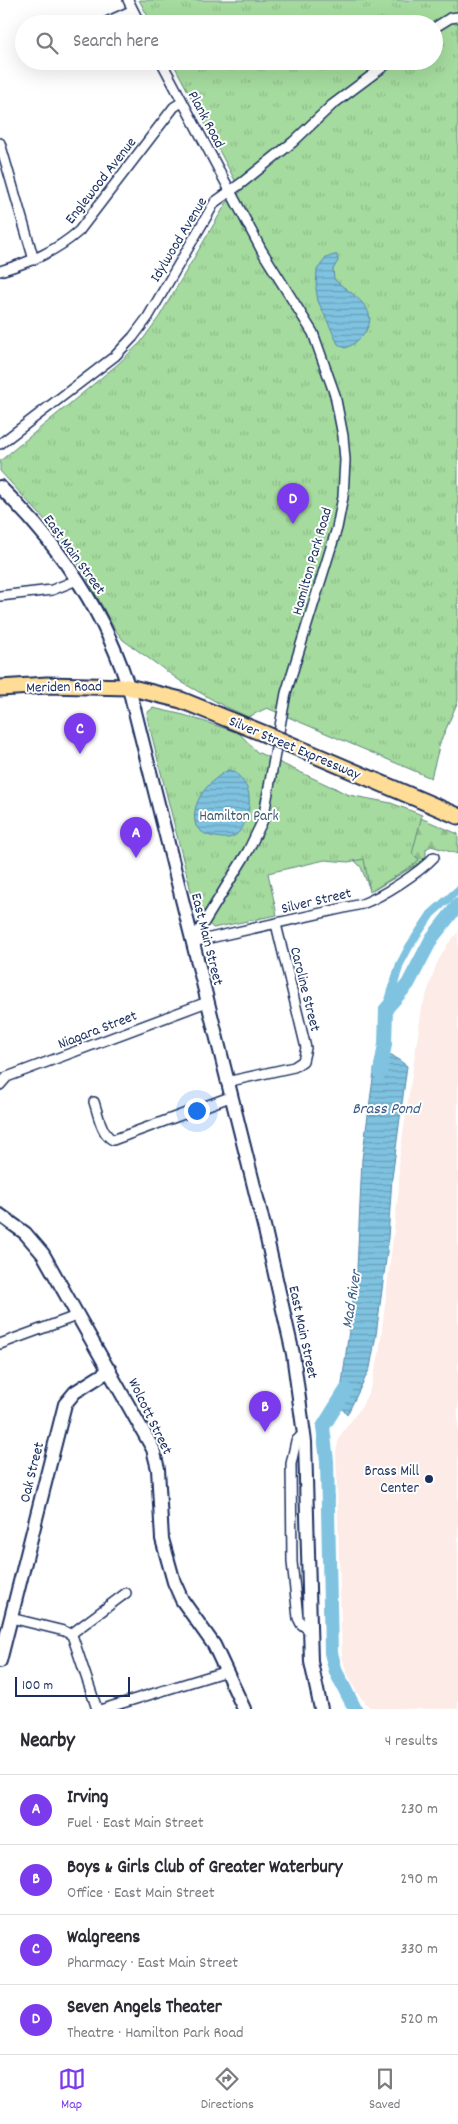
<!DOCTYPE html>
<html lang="en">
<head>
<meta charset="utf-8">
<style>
  :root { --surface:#fff; --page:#f7f7f7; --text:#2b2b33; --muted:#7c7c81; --line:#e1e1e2; --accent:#7c3aed }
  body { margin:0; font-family:Dekko,sans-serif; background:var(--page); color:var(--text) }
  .scale { position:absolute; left:15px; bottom:12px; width:115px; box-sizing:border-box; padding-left:5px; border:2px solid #1b2f5e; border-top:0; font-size:14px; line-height:18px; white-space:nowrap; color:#1b2f5e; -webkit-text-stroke:4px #fff; paint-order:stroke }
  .you { position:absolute; left:196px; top:1110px; width:18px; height:18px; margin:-12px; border:4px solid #fff; border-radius:50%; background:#1a73e8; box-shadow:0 0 0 8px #1a73e833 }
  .badge { display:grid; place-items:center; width:32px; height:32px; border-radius:50%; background:var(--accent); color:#fff; font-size:16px; font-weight:700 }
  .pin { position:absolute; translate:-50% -41px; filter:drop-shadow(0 1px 2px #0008) }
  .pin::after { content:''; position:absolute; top:26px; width:18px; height:15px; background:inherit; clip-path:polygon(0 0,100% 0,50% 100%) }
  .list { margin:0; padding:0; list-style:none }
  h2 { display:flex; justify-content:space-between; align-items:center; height:65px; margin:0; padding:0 20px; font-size:21px }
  h2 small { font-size:16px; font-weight:400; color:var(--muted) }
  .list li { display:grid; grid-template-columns:32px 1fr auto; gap:15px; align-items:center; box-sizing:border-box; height:70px; padding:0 20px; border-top:1px solid var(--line) }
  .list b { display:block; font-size:19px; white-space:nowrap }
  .list p { margin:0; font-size:16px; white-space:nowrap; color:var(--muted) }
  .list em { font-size:16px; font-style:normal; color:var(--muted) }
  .icon { flex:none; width:28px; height:28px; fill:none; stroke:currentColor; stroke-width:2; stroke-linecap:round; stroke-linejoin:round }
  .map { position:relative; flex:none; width:458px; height:1709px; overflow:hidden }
  .search { position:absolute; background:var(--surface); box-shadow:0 5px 20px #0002; left:15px; right:15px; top:15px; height:55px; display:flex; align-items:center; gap:12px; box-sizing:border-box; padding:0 18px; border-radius:28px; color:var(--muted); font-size:19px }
  .sheet { height:345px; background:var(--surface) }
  nav { display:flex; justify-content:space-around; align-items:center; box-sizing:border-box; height:70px; border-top:1px solid var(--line); background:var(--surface); font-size:14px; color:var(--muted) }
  nav a { display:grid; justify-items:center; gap:2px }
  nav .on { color:var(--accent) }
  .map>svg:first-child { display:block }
</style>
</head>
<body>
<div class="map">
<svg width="458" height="1709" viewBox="0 0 458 1709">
  <defs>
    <pattern id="forest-firs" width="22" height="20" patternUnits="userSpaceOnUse" patternTransform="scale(1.25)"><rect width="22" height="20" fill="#a5db9e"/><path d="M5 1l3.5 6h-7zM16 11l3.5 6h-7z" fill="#8dbc8a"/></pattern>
    <pattern id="park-tufts" width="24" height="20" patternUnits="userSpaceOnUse" patternTransform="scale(1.25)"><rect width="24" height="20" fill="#a5db9e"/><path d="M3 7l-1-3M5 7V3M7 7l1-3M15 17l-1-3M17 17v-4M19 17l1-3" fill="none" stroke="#8dbc8a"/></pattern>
    <pattern id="water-rules" width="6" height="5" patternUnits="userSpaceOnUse" patternTransform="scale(1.25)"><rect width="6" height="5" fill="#7fc3e0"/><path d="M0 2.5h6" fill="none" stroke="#679fb9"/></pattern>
  </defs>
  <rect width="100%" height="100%" fill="#fff"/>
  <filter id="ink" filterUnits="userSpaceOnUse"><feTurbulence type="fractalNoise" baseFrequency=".02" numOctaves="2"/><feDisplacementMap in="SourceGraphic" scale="10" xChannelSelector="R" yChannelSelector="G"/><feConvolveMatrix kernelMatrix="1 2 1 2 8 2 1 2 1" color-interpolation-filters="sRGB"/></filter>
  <g filter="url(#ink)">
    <path fill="#fcebe6" d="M458,932V1709H371L357,1693L346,1671L342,1656L336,1451L340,1436L362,1406L371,1387L379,1355L399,1188V1161L422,1008L437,963L447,945Z"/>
    <path fill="url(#forest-firs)" stroke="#60857e" d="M332,786L343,793L416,816L458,834V854L431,846L426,849V856L421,862L374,890H370L361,867L354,860L327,789Z"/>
    <path fill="url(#park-tufts)" stroke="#60857e" d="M139,0H458V701L440,743L431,778L267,708L248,717L222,705L183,683L123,640L114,628L83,571L69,551L46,521L0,471V461L118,364L141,342L159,317L227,202L241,192L172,61H434V24H152Z
      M153,708L184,715L239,733L257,752L349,795L391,803L422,815L412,854L419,859L416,863L370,892L364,859L348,862L325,860L268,873L277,915L213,928L196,911L147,717L148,712Z"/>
    <path fill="url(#water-rules)" stroke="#5788ac" d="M334,255H337L338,261L333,269L334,279C347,292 384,309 364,333C359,340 353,345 345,348L338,344L318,301L316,289L317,270L326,258Z
      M228,770L235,772C240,777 246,784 248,791C252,804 246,832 232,837C227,839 221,838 216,837C208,836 201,833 196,826C189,802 209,781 228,770Z
      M383,1054L392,1055L407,1066L392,1178L387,1252L376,1335L370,1368L347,1415L341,1407L335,1403L341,1391L357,1269L362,1159L375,1064L376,1059Z"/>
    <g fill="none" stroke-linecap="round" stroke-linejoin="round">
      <path stroke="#7fc3e0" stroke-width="8" d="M387,1007L400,964L409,947L431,914L458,890"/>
      <path stroke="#7fc3e0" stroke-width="14" d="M380,1073L385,1044L386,1009L408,984L432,938L458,905
        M346,1390L323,1427L327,1461L331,1653L336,1672L355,1709"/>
      <g stroke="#1b2f5e" stroke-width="12">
        <path id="street" d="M128,0L140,24
          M102,24L133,10
          M434,28L450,18L458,17
          M161,61L262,251L313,333L335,395L343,436L345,460L343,497L337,528L286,693L263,820L248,851L192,942
          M0,143L34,260
          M0,271C30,262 55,252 79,231L174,107L182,102
          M0,444L115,356L133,337L148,317L215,202L243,182L293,142L332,105L391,61
          M0,596L52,590L77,580
          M192,942L362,904C383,896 419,873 434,857
          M226,1082L294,1067L303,1061L306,1048L276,924
          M0,1085L7,1077L207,1002
          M94,1102C98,1113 101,1134 113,1140L230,1097
          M0,1344L79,1315
          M304,1433L296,1441L291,1464L292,1562L298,1618L301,1624L310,1631
          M11,1618L64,1631L72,1635L97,1709
          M71,1634L126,1593
          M103,1709L227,1671"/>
      </g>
      <g stroke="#1b2f5e" stroke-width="16">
        <path id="secondary" d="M0,487C59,544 108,616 131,696L265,1230L293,1354L305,1442L311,1662L321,1709
          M0,1215L25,1233L43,1254L153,1449L158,1469L162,1539L174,1582L182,1600L214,1645L244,1709
          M0,1661L65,1404L75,1392L110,1370"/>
      </g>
      <g stroke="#1b2f5e" stroke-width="19">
        <path id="primary" d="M0,688L47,685L128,687L181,700L265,734
          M289,744L458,816"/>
      </g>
      <use href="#street" stroke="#fff" stroke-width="9"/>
      <use href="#secondary" stroke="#fff" stroke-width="12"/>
      <use href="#primary" stroke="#ffdd96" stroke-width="15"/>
      <g stroke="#1b2f5e" stroke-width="19" stroke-linecap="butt">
        <path id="primary-bridge" d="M265,734L289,744"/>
      </g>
      <use href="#primary-bridge" stroke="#ffdd96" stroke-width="15"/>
    </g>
  </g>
  <circle fill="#1b2f5e" stroke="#fff" stroke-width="2" cx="429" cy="1479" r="5"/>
  <g text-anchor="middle" stroke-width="4" stroke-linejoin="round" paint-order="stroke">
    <g font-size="15" fill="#1b2f5e" stroke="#fff">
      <text transform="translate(207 119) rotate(62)" y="5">Plank Road</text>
      <text transform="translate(100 180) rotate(-52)" y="5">Englewood Avenue</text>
      <text transform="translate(178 239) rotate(-59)" y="5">Idylwood Avenue</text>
      <text transform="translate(75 554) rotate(54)" y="5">East Main Street</text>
      <text transform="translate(311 561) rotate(-74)" y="5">Hamilton Park Road</text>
      <text transform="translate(64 686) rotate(-1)" y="5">Meriden Road</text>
      <text transform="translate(295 747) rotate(23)" y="5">Silver Street Expressway</text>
      <text transform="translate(316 900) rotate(-13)" y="5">Silver Street</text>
      <text transform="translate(208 939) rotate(76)" y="5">East Main Street</text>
      <text transform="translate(306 989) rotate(76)" y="5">Caroline Street</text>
      <text transform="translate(97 1029) rotate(-21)" y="5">Niagara Street</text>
      <text transform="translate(304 1332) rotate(78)" y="5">East Main Street</text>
      <text transform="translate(151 1416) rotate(64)" y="5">Wolcott Street</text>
      <text transform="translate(31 1472) rotate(-76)" y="5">Oak Street</text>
    </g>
    <g font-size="15" fill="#3e5a6e" stroke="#fff">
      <text x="239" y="820">Hamilton Park</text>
    </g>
    <g font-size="15" fill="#1b2f5e" stroke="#fff" text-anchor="end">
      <text x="419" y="1475">Brass Mill<tspan x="419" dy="17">Center</tspan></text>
    </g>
    <g font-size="16" font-style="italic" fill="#395b85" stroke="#fff">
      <text x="386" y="1113">Brass Pond</text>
      <text transform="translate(350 1299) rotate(-81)" y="6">Mad River</text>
    </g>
  </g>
</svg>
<div class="scale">100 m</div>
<div class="you"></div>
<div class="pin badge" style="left:136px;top:858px">A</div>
<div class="pin badge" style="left:265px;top:1432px">B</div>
<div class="pin badge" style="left:80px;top:754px">C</div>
<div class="pin badge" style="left:293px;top:524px">D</div>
<div class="search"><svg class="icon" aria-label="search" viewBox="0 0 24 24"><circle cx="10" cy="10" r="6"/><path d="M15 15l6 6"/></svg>Search here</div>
</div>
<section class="sheet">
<h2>Nearby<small>4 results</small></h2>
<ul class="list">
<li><span class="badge">A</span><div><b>Irving</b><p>Fuel · East Main Street</p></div><em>230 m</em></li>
<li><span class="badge">B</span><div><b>Boys &amp; Girls Club of Greater Waterbury</b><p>Office · East Main Street</p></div><em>290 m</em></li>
<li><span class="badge">C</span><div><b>Walgreens</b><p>Pharmacy · East Main Street</p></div><em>330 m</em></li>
<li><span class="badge">D</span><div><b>Seven Angels Theater</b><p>Theatre · Hamilton Park Road</p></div><em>520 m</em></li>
</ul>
</section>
<nav>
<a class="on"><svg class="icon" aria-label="map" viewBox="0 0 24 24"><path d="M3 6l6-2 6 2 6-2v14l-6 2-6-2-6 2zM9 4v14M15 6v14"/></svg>Map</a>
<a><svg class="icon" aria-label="directions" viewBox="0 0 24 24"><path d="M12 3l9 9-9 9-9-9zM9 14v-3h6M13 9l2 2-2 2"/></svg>Directions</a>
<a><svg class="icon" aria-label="saved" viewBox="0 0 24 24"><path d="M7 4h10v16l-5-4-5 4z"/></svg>Saved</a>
</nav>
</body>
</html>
